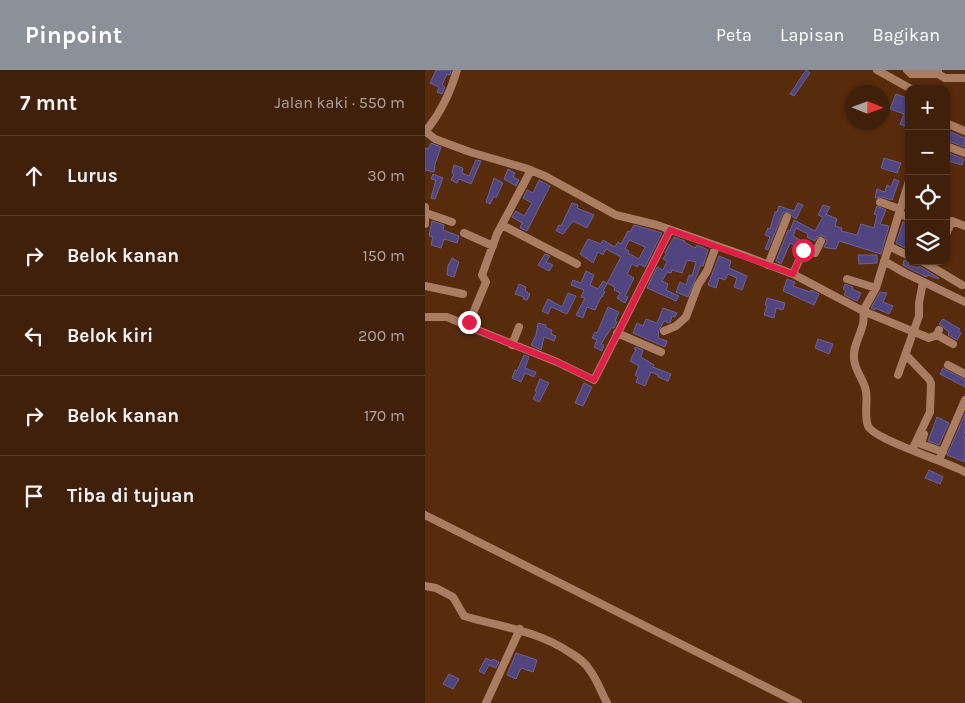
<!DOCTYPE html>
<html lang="id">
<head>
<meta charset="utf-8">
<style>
  :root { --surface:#412009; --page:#482812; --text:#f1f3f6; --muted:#aea39c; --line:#5a3e2a; --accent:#8c9099 }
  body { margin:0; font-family:Karla,sans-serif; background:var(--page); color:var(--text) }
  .controls { position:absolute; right:15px; top:15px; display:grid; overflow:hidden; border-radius:10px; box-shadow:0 1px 4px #0004 }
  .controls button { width:45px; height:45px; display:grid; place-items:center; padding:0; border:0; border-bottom:1px solid var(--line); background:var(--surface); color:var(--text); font:25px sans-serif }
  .compass { position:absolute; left:420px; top:15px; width:45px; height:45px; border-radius:50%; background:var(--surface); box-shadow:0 1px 4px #0004; rotate:91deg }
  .stop { position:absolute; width:15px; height:15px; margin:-11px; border:4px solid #e11d48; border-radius:50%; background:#fff }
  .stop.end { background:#e11d48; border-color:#fff; box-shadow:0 1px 5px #0008 }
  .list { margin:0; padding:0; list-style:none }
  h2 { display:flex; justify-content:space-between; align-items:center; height:65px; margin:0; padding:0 20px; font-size:21px }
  h2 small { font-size:16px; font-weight:400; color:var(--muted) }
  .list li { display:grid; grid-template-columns:32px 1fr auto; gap:15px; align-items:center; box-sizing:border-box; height:80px; padding:0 20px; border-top:1px solid var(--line) }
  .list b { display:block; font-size:19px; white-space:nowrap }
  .list em { font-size:16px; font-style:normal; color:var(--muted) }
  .icon { flex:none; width:28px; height:28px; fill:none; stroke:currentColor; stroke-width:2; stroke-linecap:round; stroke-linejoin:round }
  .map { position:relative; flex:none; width:540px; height:633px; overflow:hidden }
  header { display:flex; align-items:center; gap:30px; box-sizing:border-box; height:70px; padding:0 25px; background:var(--accent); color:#fff }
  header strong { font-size:24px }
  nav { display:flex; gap:28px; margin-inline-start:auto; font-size:18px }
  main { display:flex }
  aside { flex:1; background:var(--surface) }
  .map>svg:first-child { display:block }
</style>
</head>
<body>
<header>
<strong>Pinpoint</strong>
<nav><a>Peta</a><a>Lapisan</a><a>Bagikan</a></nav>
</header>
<main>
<aside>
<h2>7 mnt<small>Jalan kaki · 550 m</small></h2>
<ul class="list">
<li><svg class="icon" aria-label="ahead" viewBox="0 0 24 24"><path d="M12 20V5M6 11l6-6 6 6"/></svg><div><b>Lurus</b></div><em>30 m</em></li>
<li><svg class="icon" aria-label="right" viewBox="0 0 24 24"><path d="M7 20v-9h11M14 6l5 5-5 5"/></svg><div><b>Belok kanan</b></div><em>150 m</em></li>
<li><svg class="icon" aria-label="left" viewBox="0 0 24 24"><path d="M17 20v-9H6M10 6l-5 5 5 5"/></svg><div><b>Belok kiri</b></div><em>200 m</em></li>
<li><svg class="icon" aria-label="right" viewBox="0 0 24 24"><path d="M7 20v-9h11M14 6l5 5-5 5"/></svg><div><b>Belok kanan</b></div><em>170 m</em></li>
<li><svg class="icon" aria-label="arrive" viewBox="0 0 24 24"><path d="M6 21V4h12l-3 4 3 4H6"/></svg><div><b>Tiba di tujuan</b></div></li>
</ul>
</aside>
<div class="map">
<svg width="540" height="633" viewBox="0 0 540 633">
  <rect width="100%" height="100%" fill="#572b0c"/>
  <path fill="#51457f" stroke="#6b6294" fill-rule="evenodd" d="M11,0H26L25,5L22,4L17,15L20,17L17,24L12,22L14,17L5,13Z
    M381,0L385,3L369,26L365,24Z
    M471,24L484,29V58L475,54L479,44L465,39Z
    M521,60L540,68V77L521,70Z
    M6,73L16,77L10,94L9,102L0,100V78L3,79Z
    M521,82L539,89L537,95L523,91Z
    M459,88L476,93L472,103L456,98Z
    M51,90L56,91L46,114L34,109L32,113L26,110L29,104L27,103L29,95L38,98L37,103L44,106Z
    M83,99L90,103L88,107L94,110L91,116L79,109Z
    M8,104L18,108L10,129L6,128L11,110L6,109Z
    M69,108L78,113L71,128L69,126L65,134L61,132Z
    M469,109L474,111L467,130L456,127L450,128L452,119L460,122L462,115L466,117Z
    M114,110L125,116L102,161L95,158L97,153L87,147L91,141L99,146L107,133L98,128L102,120L108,123Z
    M147,133L153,135L152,138L169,145L162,158L148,151L138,164L131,161L134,155L136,156Z
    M373,133L378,135L371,149L368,147L364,142L358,143L343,180L340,179L345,167L340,165L343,158L345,159L350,142H352L354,136L369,141Z
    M398,135L405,137L401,144L412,149L410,156L417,158L416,161L432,165L436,154L449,158L452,145L449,144L452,136L461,140L455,154L464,156L456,184L414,171L411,179L403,178L399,177L402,171L399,166H393L390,171L382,167L383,164L371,158L368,166L377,171L373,177L365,173L356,194L351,191L363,160L365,161L369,150L390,161L398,147L393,145Z
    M7,151L19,155L18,160L34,166L32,173L19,169L16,178L6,175L8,167L4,166Z
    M478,152L484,154V180L471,173Z
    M209,155L237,163L220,197L214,194L212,197L207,194L202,204L209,208L200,226L203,227L200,233L192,228L195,223L189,220L190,217L182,213L196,187L181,179L178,185L173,182L168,193L155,184L163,169L176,174L178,170L190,177L193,172L196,174L203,161L205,162ZM204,170L220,177L214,189L203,183L204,181L200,179Z
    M249,167L260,171L259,172L270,178L272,175L283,180L278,196L276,195L263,227L251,222L255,212L261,215L264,205L267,206L271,192L262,190L257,203L247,200L246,203L242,202L237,211L243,214L241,220L254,226L251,231L222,218L232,197L238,200L242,191L238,189L241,184L240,183Z
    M120,184L125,186L121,192L128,195L124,201L113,195Z
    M433,185H452V193L434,194Z
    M294,186L306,191L304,198L322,206L317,220L309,217L312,208L303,204L300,210L294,208L291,218L283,215Z
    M27,188L34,192L29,207L22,205L23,196Z
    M479,190L484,192L483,195L494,198V196L514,208L513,209L503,205L502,207L483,198L478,195Z
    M161,201L169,205L165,215L173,219L178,211L182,214L178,221L180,222L177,227H176L170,240L162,237L158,248L151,245L160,228L156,227L159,220L146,215L148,210L156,213Z
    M362,209L370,212L368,216L385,222L386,220L394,224L389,235L358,221Z
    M94,214L101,217L100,221L105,224L102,230L98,229L99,227L90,224Z
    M420,214L428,217L427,219L436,223L432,231L419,225L421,221L418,219Z
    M455,222L462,223L458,232L468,236L464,244L450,238V240L446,238Z
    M143,223L151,226L142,244L126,237L123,244L117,241L123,229L137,237Z
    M342,228L360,233L358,240L351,238L349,248L339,245L342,236L340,235Z
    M183,237L194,242L190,251L192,252L189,258L187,257L176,274L179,275L177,281L169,277L172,270L167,268L170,262L172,263Z
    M238,238L252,243L250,247L247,246L245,253L239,251L234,260L233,268L242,271L240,277L208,263L212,253L218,256L221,249L232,253Z
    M518,249L535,259L533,261L536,263L532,270L523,265L524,262L514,254Z
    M113,253L121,255L120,257L127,260L126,264L131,266L129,271L119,267L116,280L106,275L111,265Z
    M393,269L408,274L404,284L390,278Z
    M210,277L218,280L216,287L229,295L228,297L246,304L243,311L233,307V305L226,302L220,316L211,312L213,307L210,305L214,296L205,291L211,279H209Z
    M99,285L104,287L100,298L111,302L109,307L100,303L96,312L87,308L90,300L92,301Z
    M518,298L540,310V317L515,304Z
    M115,309L124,313L114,332L108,329L112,322L110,321Z
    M159,313L167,317L158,336L150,333Z
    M540,344V362L538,366L540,367V392L522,385Z
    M512,347L524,353L514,375L503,371Z
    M504,400L518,407L515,414L500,408Z
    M91,583L112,590L108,602L96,598L91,609L82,605Z
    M61,588L67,591L68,589L74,592L71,598L64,595L59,604L54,601Z
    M24,604L34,609L28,619L18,614Z"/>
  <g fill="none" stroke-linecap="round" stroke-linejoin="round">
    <path stroke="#aa7c61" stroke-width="8" d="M452,0L486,19
      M482,0L486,4H513
      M513,0V4L520,8H540
      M521,53L540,61
      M0,61L10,69L45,82L100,98L120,106L191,145L232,155L318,185L368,204L438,241L504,268L512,265L514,260
      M0,62C16,43 25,24 32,0
      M521,76L540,83
      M106,100L72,164L57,205L61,212L44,253L45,257L132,292L169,310L245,160
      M484,111L451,218L438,241C442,259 427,272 429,289C430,301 439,310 441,321C443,332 439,345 443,356C450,370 522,392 540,402
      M455,132L475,139
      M0,137V154
      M1,143L27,152
      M474,143L484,148
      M77,155L152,194
      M39,163L68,176
      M521,164L527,151L540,156
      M464,176L484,186
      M459,191L480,203L540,232
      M497,191L537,215
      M343,195L362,147
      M368,204L379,179L390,183L396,171
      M422,209L451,218
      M0,216L38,224
      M0,247H22L44,256
      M239,261L251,256L261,247L273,215L282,201L291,176
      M192,263L236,282
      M512,265L528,274
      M87,275L94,257
      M481,285L504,309L506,313L505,342L487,380
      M523,295L540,304
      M473,305L494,246V233L498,212
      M499,364L496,374L518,382
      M514,390L540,330
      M0,445L373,633
      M0,516L11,518L28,527L39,546C75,557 111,560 144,582C152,587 159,591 164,599C172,609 176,622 182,633
      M61,633L95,559"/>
  </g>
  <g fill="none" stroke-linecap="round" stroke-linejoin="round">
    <path stroke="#e11d48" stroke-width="6" d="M44,252V256L47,258L132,292L169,310L245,160L368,204L378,180"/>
  </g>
</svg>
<div class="controls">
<button>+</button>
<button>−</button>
<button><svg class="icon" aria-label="locate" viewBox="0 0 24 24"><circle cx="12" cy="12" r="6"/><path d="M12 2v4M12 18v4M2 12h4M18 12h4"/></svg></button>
<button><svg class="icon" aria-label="layers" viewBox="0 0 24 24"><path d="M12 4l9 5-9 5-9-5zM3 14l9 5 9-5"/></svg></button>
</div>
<svg class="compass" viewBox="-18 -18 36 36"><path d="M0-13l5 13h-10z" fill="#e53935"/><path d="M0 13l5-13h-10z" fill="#aea39c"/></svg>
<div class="stop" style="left:378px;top:180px"></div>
<div class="stop end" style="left:44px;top:252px"></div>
</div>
</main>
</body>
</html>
